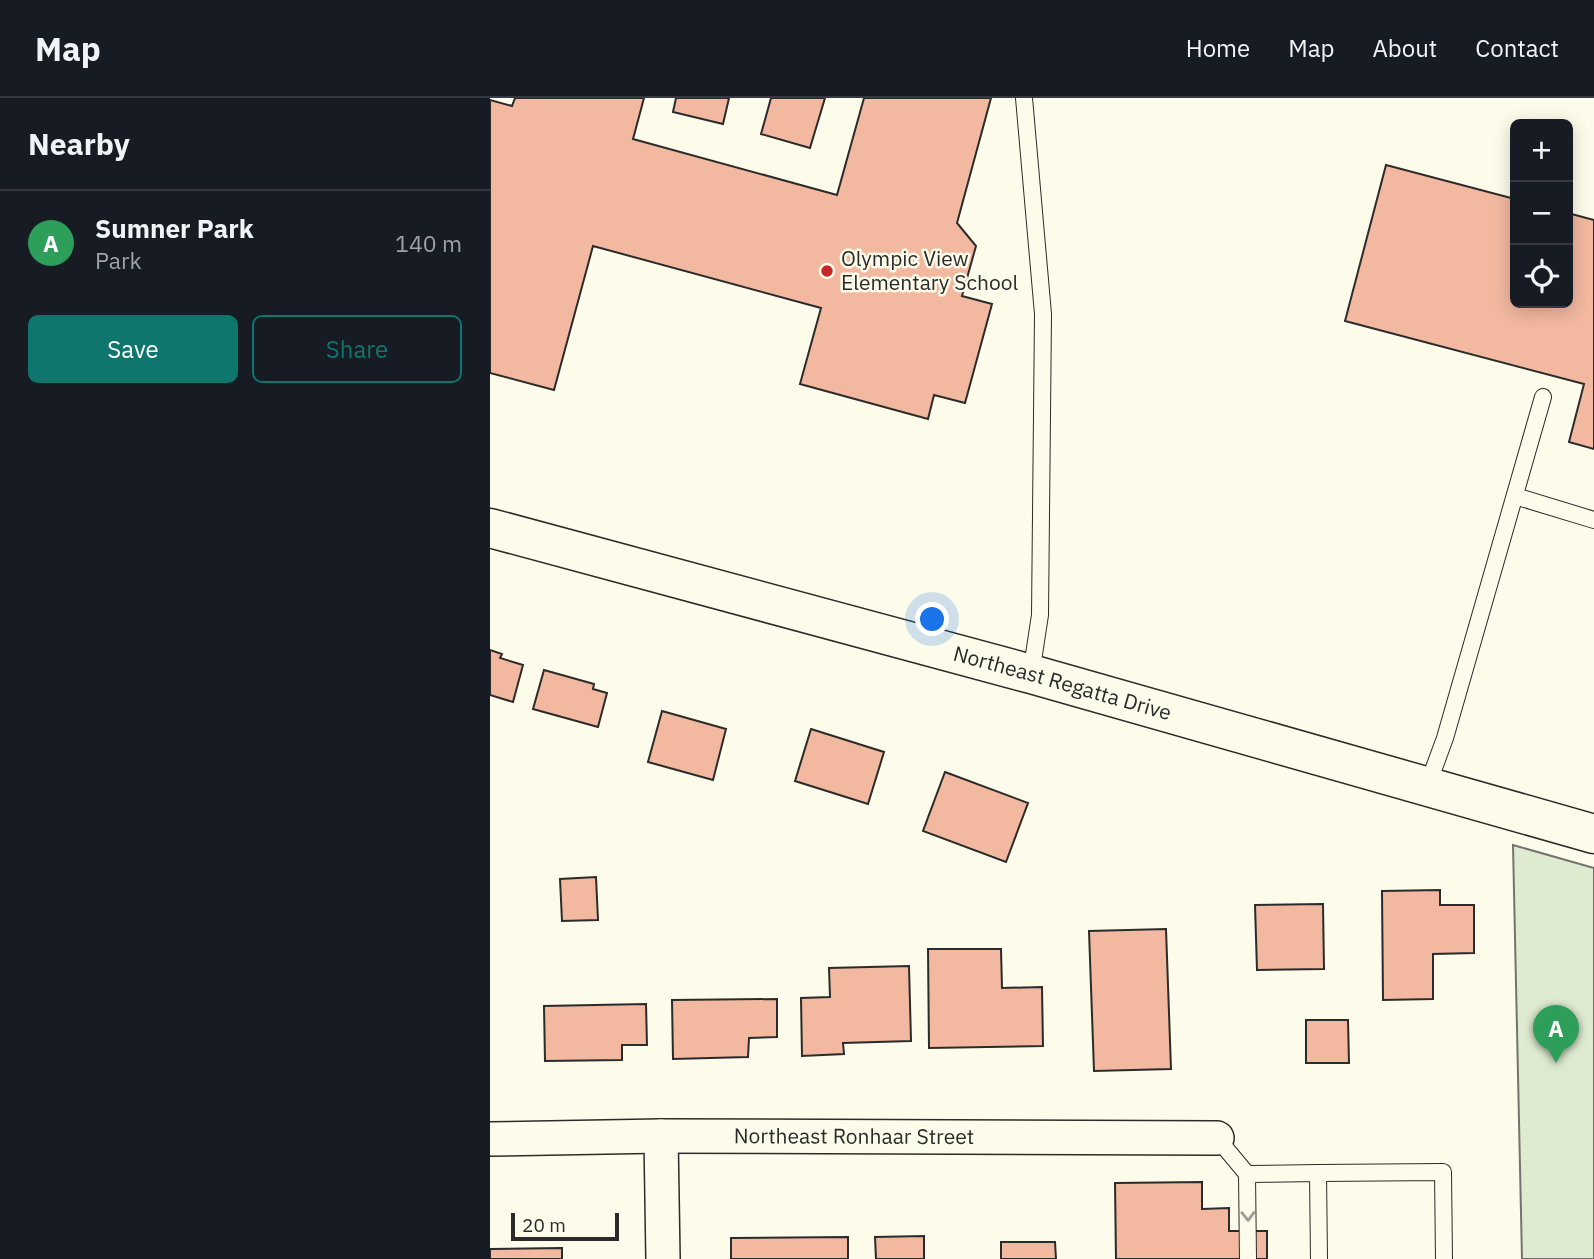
<!DOCTYPE html>
<html lang="en">
<head>
<meta charset="utf-8">
<style>
  :root { --surface:#171b24; --page:#20242c; --text:#f1f3f6; --muted:#9ea1a6; --line:#363941; --accent:#0f766e }
  body { margin:0; font-family:"IBM Plex Sans",sans-serif; background:var(--page); color:var(--text) }
  .controls { position:absolute; right:21px; top:21px; display:grid; overflow:hidden; border-radius:10px; box-shadow:0 4px 18px #0003 }
  .controls button { width:63px; height:63px; display:grid; place-items:center; padding:0; border:0; border-bottom:2px solid var(--line); background:var(--surface); color:var(--text); font:35px sans-serif }
  .scale { position:absolute; left:21px; bottom:18px; width:108px; box-sizing:border-box; padding-left:7px; border:4px solid #2b2b2b; border-top:0; font-size:19px; line-height:24px; white-space:nowrap; color:#2b2b2b; -webkit-text-stroke:5px #fdfbea; paint-order:stroke }
  .you { position:absolute; left:443px; top:522px; width:24px; height:24px; margin:-18px; border:5px solid #fff; border-radius:50%; background:#1a73e8; box-shadow:0 0 0 10px #1a73e833 }
  .badge { display:grid; place-items:center; width:46px; height:46px; border-radius:50%; background:var(--accent); color:#fff; font-size:23px; font-weight:700 }
  .pin { position:absolute; translate:-50% -58px; filter:drop-shadow(0 2px 4px #0008) }
  .pin::after { content:''; position:absolute; top:37px; width:24px; height:21px; background:inherit; clip-path:polygon(0 0,100% 0,50% 100%) }
  .list { margin:0; padding:0; list-style:none }
  h2 { display:flex; justify-content:space-between; align-items:center; height:91px; margin:0; padding:0 28px; font-size:30px }
  h2 small { font-size:23px; font-weight:400; color:var(--muted) }
  .list li { display:grid; grid-template-columns:46px 1fr auto; gap:21px; align-items:center; box-sizing:border-box; height:105px; padding:0 28px; border-top:2px solid var(--line) }
  .list b { display:block; font-size:26px; white-space:nowrap }
  .list p { margin:0; font-size:23px; white-space:nowrap; color:var(--muted) }
  .list em { font-size:23px; font-style:normal; color:var(--muted) }
  .actions { display:flex; gap:14px; padding:21px 28px }
  .actions a { flex:1; padding:16px 0; border:2px solid var(--accent); border-radius:10px; text-align:center; font-size:24px; color:var(--accent) }
  .actions .main { background:var(--accent); color:#fff }
  .icon { flex:none; width:38px; height:38px; fill:none; stroke:currentColor; stroke-width:2; stroke-linecap:round; stroke-linejoin:round }
  .map { position:relative; flex:none; width:1104px; height:1161px; overflow:hidden }
  header { display:flex; align-items:center; gap:42px; box-sizing:border-box; height:98px; padding:0 35px; background:var(--surface); border-bottom:2px solid var(--line) }
  header strong { font-size:33px }
  nav { display:flex; gap:38px; margin-inline-start:auto; font-size:24px }
  main { display:flex }
  aside { flex:1; background:var(--surface) }
  .map>svg:first-child { display:block }
</style>
</head>
<body>
<header>
<strong>Map</strong>
<nav><a>Home</a><a>Map</a><a>About</a><a>Contact</a></nav>
</header>
<main>
<aside>
<h2>Nearby<small></small></h2>
<ul class="list">
<li><span class="badge" style="background:#2e9e5b">A</span><div><b>Sumner Park</b><p>Park</p></div><em>140 m</em></li>
</ul>
<div class="actions"><a class="main">Save</a><a>Share</a></div>
</aside>
<div class="map">
<svg width="1104" height="1161" viewBox="0 0 1104 1161">
  <rect width="100%" height="100%" fill="#fdfbea"/>
  <path fill="#deebd1" stroke="#74746e" stroke-width="2" d="M1023,747L1104,770V1161H1032Z"/>
  <path fill="#f2b8a0" stroke="#2b2b2b" stroke-width="2" d="M25,0H154L143,41L347,97L374,0H501L467,125L486,148L472,198L502,206L475,305L444,297L438,321L310,286L331,210L103,148L64,292L0,275V2L22,8Z
    M186,0H239L233,26L183,14Z
    M281,0H335L320,50L271,36Z
    M896,67L1025,101V205H1078V115L1104,122V351L1079,344L1094,286L855,223Z
    M0,552L12,556L10,560L33,567L23,604L0,597Z
    M54,572L104,586L103,591L117,595L108,629L43,611Z
    M172,613L236,631L223,682L158,664Z
    M321,631L394,654L378,706L305,683Z
    M455,674L538,705L516,764L433,733Z
    M106,779L108,822L72,823L70,781Z
    M950,792V807H984V855L943,856V901L893,902L892,793Z
    M833,806L834,871L767,872L765,807Z
    M676,831L681,971L604,973L599,833Z
    M438,851H511L512,890L552,889L553,948L439,950Z
    M419,868L421,943L353,945L354,956L312,958L311,900L340,899L339,870Z
    M287,901V939L259,940L258,959L183,961L182,902Z
    M156,906L157,947H132V962L55,963L54,908Z
    M816,922H858L859,965H816Z
    M712,1084V1111L739,1110V1133H777V1161H626L625,1085Z
    M434,1138V1161H386L385,1139Z
    M358,1139V1161H241V1140Z
    M511,1144H565L566,1161H511Z
    M72,1150V1161H0V1151Z"/>
  <g fill="none" stroke-linecap="round" stroke-linejoin="round">
    <g stroke="#2b2b2b" stroke-width="18">
      <path id="service" d="M534,0L553,216L550,517L541,576
        M1025,398L1104,422
        M937,689L955,640L1053,299
        M727,1040L757,1076L758,1161
        M757,1076L828,1075
        M829,1161L828,1075L953,1074L954,1161"/>
    </g>
    <g stroke="#2b2b2b" stroke-width="36">
      <g id="minor">
        <path d="M171,1038L173,1161"/>
        <path id="s1" d="M0,1041L171,1038L727,1040"/>
      </g>
    </g>
    <g stroke="#2b2b2b" stroke-width="41">
      <g id="secondary">
        <path id="s2" d="M0,430L541,576L1104,736"/>
      </g>
    </g>
    <use href="#service" stroke="#fdfbea" stroke-width="16"/>
    <use href="#minor" stroke="#fdfbea" stroke-width="33"/>
    <use href="#secondary" stroke="#fdfbea" stroke-width="38"/>
  </g>
  <defs><path id="oneway-chevron" d="M-2-3.5L2.5 0L-2 3.5" fill="none" stroke-width="1.6" stroke-linecap="round" stroke-linejoin="round" transform="scale(1.75)"/></defs>
  <use stroke="#9e9d94" href="#oneway-chevron" transform="translate(758 1118) rotate(89)"/>
  <circle fill="#c62828" stroke="#fdfbea" stroke-width="2.5" cx="337" cy="173" r="7"/>
  <g text-anchor="middle" stroke-width="5" stroke-linejoin="round" paint-order="stroke">
    <g font-size="21" fill="#2b2b2b" stroke="#fdfbea" text-anchor="start">
      <text x="351" y="168">Olympic View<tspan x="351" dy="24">Elementary School</tspan></text>
    </g>
    <g font-size="21" fill="#2b2b2b" stroke="#fdfbea">
      <text dy="7" stroke="none"><textPath href="#s2" startOffset="593">Northeast Regatta Drive</textPath></text>
      <text dy="7" stroke="none"><textPath href="#s1" startOffset="364">Northeast Ronhaar Street</textPath></text>
    </g>
  </g>
</svg>
<div class="controls">
<button>+</button>
<button>−</button>
<button><svg class="icon" aria-label="locate" viewBox="0 0 24 24"><circle cx="12" cy="12" r="6"/><path d="M12 2v4M12 18v4M2 12h4M18 12h4"/></svg></button>
</div>
<div class="scale">20 m</div>
<div class="you"></div>
<div class="pin badge" style="left:1066px;top:965px;background:#2e9e5b">A</div>
</div>
</main>
</body>
</html>
